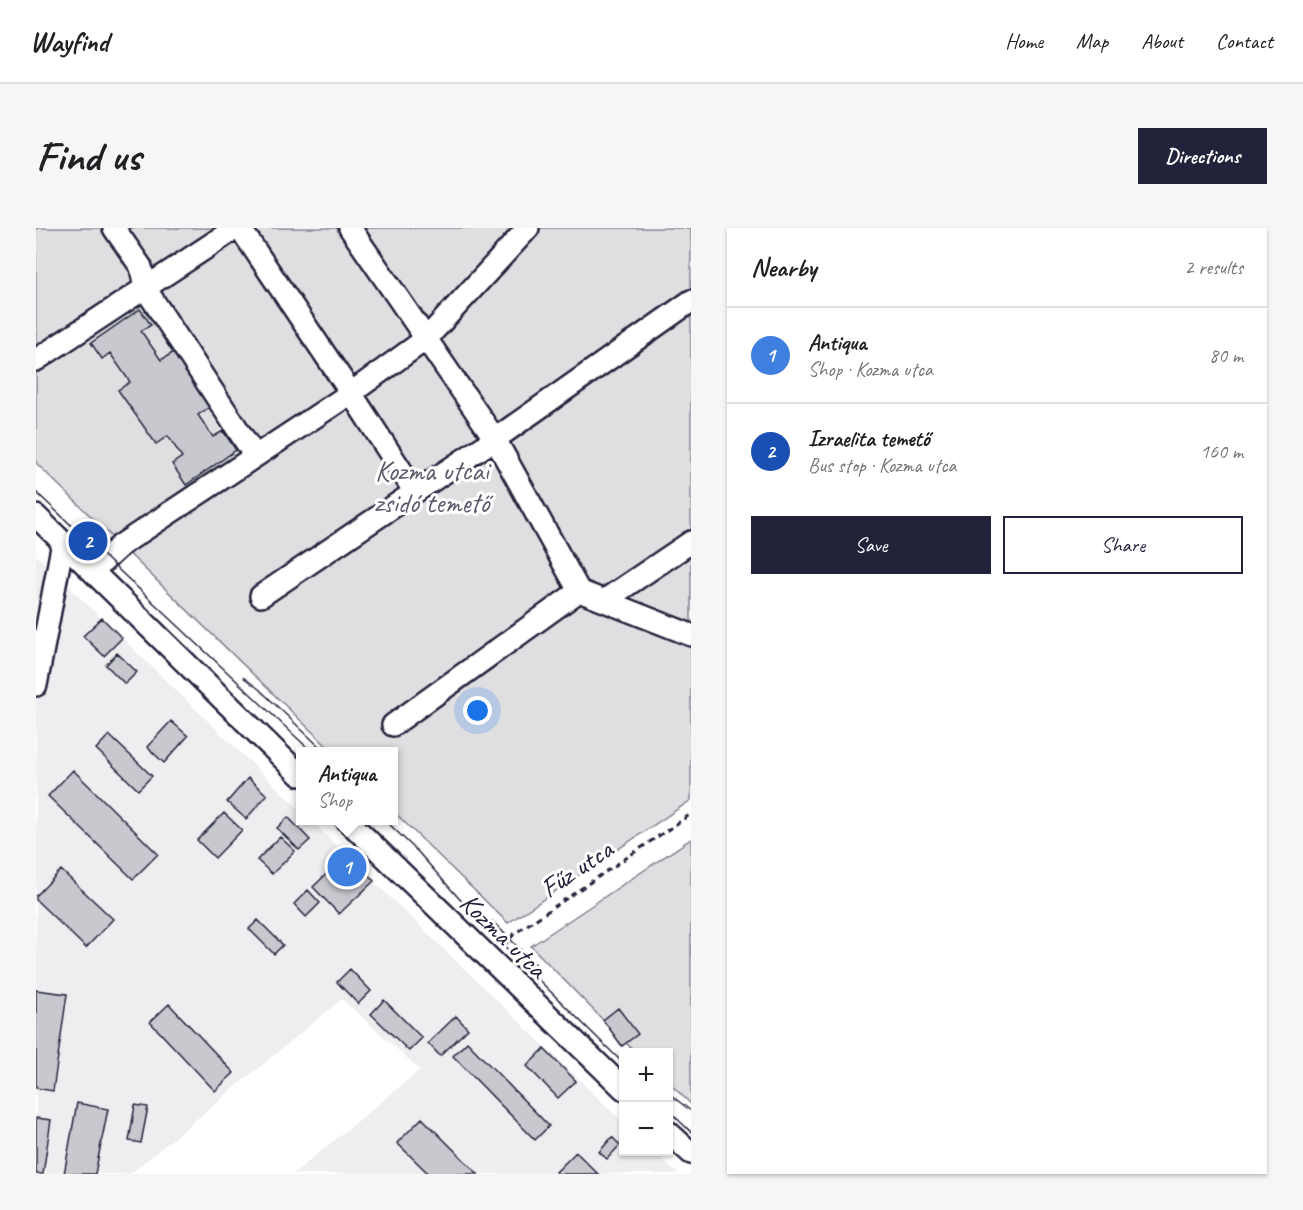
<!DOCTYPE html>
<html lang="en">
<head>
<meta charset="utf-8">
<style>
  :root { --surface:#fff; --page:#f6f6f6; --text:#202124; --muted:#757577; --line:#e0e0e0; --accent:#22223b }
  body { margin:0; font-family:Caveat,sans-serif; background:var(--page); color:var(--text) }
  .controls { position:absolute; right:18px; bottom:18px; display:grid; overflow:hidden; border-radius:0px; box-shadow:0 2px 4px #0004 }
  .controls button { width:54px; height:54px; display:grid; place-items:center; padding:0; border:0; border-bottom:2px solid var(--line); background:var(--surface); color:var(--text); font:30px sans-serif }
  .you { position:absolute; left:442px; top:483px; width:21px; height:21px; margin:-15px; border:4px solid #fff; border-radius:50%; background:#1a73e8; box-shadow:0 0 0 9px #1a73e833 }
  .badge { display:grid; place-items:center; width:39px; height:39px; border-radius:50%; background:var(--accent); color:#fff; font-size:20px; font-weight:700 }
  .pin { position:absolute; translate:-50% -50%; border:3px solid #fff; box-shadow:0 2px 6px #0006 }
  .popup { position:absolute; left:260px; top:519px; width:102px; height:78px; box-sizing:border-box; display:grid; place-content:center; border-radius:0px; background:var(--surface); filter:drop-shadow(0 2px 4px #0005); font-size:20px; white-space:nowrap; color:var(--muted) }
  .popup b { font-size:22px; color:var(--text) }
  .popup::after { content:''; position:absolute; left:50%; top:100%; margin-left:-12px; border:12px solid transparent; border-top-color:var(--surface) }
  .list { margin:0; padding:0; list-style:none }
  h2 { display:flex; justify-content:space-between; align-items:center; height:78px; margin:0; padding:0 24px; font-size:26px }
  h2 small { font-size:20px; font-weight:400; color:var(--muted) }
  .list li { display:grid; grid-template-columns:39px 1fr auto; gap:18px; align-items:center; box-sizing:border-box; height:96px; padding:0 24px; border-top:2px solid var(--line) }
  .list b { display:block; font-size:22px; white-space:nowrap }
  .list p { margin:0; font-size:20px; white-space:nowrap; color:var(--muted) }
  .list em { font-size:20px; font-style:normal; color:var(--muted) }
  .actions { display:flex; gap:12px; padding:18px 24px }
  .actions a { flex:1; padding:14px 0; border:2px solid var(--accent); border-radius:0px; text-align:center; font-size:21px; color:var(--accent) }
  .actions .main { background:var(--accent); color:#fff }
  .map { position:relative; flex:none; width:655px; height:946px; overflow:hidden; border-radius:0px }
  header { display:flex; align-items:center; gap:36px; box-sizing:border-box; height:84px; padding:0 30px; background:var(--surface); border-bottom:2px solid var(--line) }
  header strong { font-size:28px }
  nav { display:flex; gap:33px; margin-inline-start:auto; font-size:21px }
  .intro { display:flex; align-items:center; justify-content:space-between; box-sizing:border-box; height:144px; padding:0 36px }
  h1 { margin:0; font-size:42px }
  .button { padding:15px 27px; border-radius:0px; background:var(--accent); color:#fff; font-size:21px; font-weight:700 }
  main { display:flex; gap:36px; padding:0 36px }
  aside { flex:1; background:var(--surface); border-radius:0px; box-shadow:0 2px 4px #0004 }
  .map>svg:first-child { display:block }
</style>
</head>
<body>
<header>
<strong>Wayfind</strong>
<nav><a>Home</a><a>Map</a><a>About</a><a>Contact</a></nav>
</header>
<div class="intro"><h1>Find us</h1><a class="button">Directions</a></div>
<main>
<div class="map">
<svg width="655" height="946" viewBox="0 0 655 946">
  <rect width="100%" height="100%" fill="#fff"/>
  <filter id="ink" filterUnits="userSpaceOnUse"><feTurbulence type="fractalNoise" baseFrequency=".0167" numOctaves="2"/><feDisplacementMap in="SourceGraphic" scale="12" xChannelSelector="R" yChannelSelector="G"/><feConvolveMatrix kernelMatrix="1 2 1 2 8 2 1 2 1" color-interpolation-filters="sRGB"/></filter>
  <g filter="url(#ink)">
    <path fill="#eeeef1" d="M0,327L264,582V592L275,593L587,894L588,924H618L642,946H257L384,842L306,771L94,946H0Z"/>
    <path fill="#dfdfe2" stroke="#80808e" stroke-width="1.5" d="M0,0H655V572L472,695L358,584V524L296,523L0,235Z
      M655,611V876L633,855L632,824H600L590,815L586,818L567,792L495,718Z"/>
    <path fill="#c8c8cf" stroke="#22223b" stroke-width="1.5" d="M104,81L115,97L105,103L125,132L138,124L175,178L162,187L177,209L187,203L200,222L150,257L136,236L146,229L132,208L120,216L82,162L94,154L74,125L66,131L55,115Z
      M66,390L86,410L68,428L47,408Z
      M81,425L101,444L89,456L70,437Z
      M135,493L152,508L128,535L111,519Z
      M73,507L116,548L102,562L60,521Z
      M37,542L122,626L97,651L12,568Z
      M212,550L231,567L210,591L191,574Z
      M188,585L206,602L179,630L161,612Z
      M252,589L274,612L263,622L241,600Z
      M244,609L259,623L236,646L221,632Z
      M312,625L338,653L303,686L277,659Z
      M25,642L77,691L50,720L0,672V668Z
      M272,662L284,675L270,689L258,676Z
      M222,692L247,717L238,726L213,701Z
      M314,741L335,763L322,776L301,754Z
      M0,762L31,766L17,863L0,860Z
      M348,772L386,810L373,823L335,786Z
      M133,776L198,845L179,863L114,794Z
      M582,780L602,806L586,818L567,792Z
      M420,788L432,801L404,828L392,815Z
      M431,814L513,898L499,912L417,828Z
      M508,821L540,853L522,870L491,838Z
      M41,875L72,881L59,946H28Z
      M99,877L112,879L105,915L93,913Z
      M0,890L15,892L7,946H0Z
      M386,890L442,946H393L361,915Z
      M576,909L584,917L571,931L563,924Z
      M540,924L562,946H522L520,944Z"/>
    <g fill="none" stroke-linecap="round" stroke-linejoin="round">
      <g stroke="#22223b" stroke-width="26">
        <path id="minor" d="M200,0L109,60L219,228
          M204,0L315,165L379,264L225,368
          M314,0L459,211L543,363
          M0,132L109,60L105,39L78,0
          M379,264L459,211L655,73
          M0,288L264,547
          M57,343L85,317L315,165L390,111L492,0
          M569,372L655,314
          M0,457L27,314
          M357,497L543,363L655,407
          M311,592L588,861
          M632,904L655,925"/>
      </g>
      <path stroke="#22223b" stroke-width="3" stroke-dasharray="6 4.5" stroke-linecap="butt" d="M468,718L478,706L655,586"/>
      <use href="#minor" stroke="#fff" stroke-width="21"/>
      <path stroke="#22223b" stroke-width="1.5" d="M0,264L276,524
        M207,449L223,461L289,524
        M349,592L382,624L444,694L588,836
        M456,693L501,738
        M632,865L655,883
        M632,882L655,904"/>
    </g>
  </g>
  <g text-anchor="middle" stroke-width="6" stroke-linejoin="round" paint-order="stroke">
    <g font-size="28" fill="#5b5b6d" stroke="#fff">
      <text x="396" y="252">Kozma utcai<tspan x="396" dy="32">zsidó temető</tspan></text>
    </g>
    <g font-size="28" fill="#22223b" stroke="#fff">
      <text transform="translate(540 640) rotate(-34)" y="10">Fűz utca</text>
      <text transform="translate(468 707) rotate(44)" y="10">Kozma utca</text>
    </g>
  </g>
</svg>
<div class="controls">
<button>+</button>
<button>−</button>
</div>
<div class="you"></div>
<div class="pin badge" style="left:311px;top:639px;background:#3f7fe0">1</div>
<div class="popup"><b>Antiqua</b>Shop</div>
<div class="pin badge" style="left:52px;top:313px;background:#1a4fb4">2</div>
</div>
<aside>
<h2>Nearby<small>2 results</small></h2>
<ul class="list">
<li><span class="badge" style="background:#3f7fe0">1</span><div><b>Antiqua</b><p>Shop · Kozma utca</p></div><em>80 m</em></li>
<li><span class="badge" style="background:#1a4fb4">2</span><div><b>Izraelita temető</b><p>Bus stop · Kozma utca</p></div><em>160 m</em></li>
</ul>
<div class="actions"><a class="main">Save</a><a>Share</a></div>
</aside>
</main>
</body>
</html>
